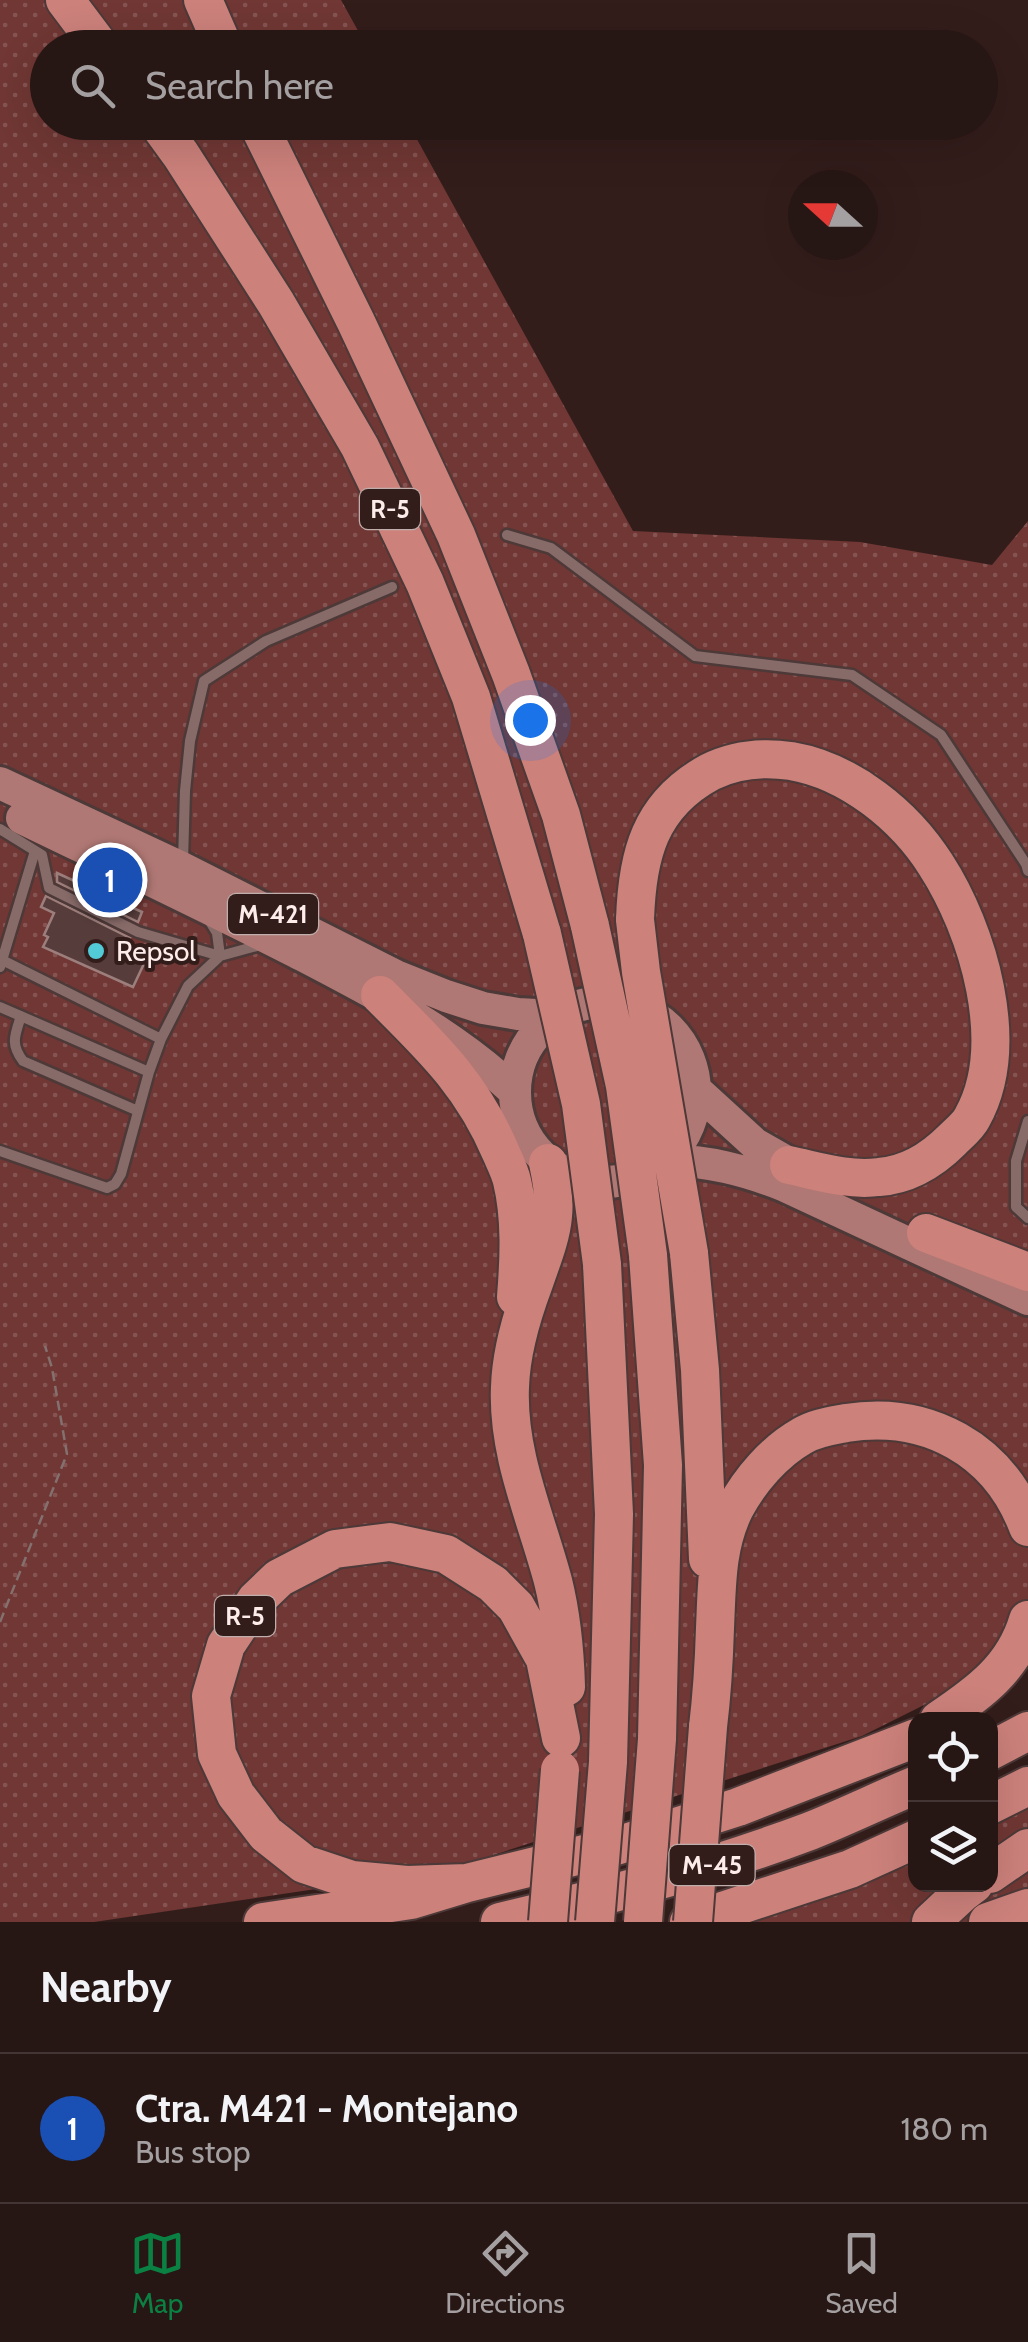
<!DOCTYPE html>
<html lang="en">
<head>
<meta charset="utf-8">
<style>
  :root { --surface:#261614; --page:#322322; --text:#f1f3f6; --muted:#a49fa0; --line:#423534; --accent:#0b8043 }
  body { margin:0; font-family:Cabin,sans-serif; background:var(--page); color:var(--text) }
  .controls { position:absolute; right:30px; bottom:30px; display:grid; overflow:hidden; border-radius:20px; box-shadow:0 10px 40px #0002 }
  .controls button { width:90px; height:90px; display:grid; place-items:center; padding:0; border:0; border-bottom:2px solid var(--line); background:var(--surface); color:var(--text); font:50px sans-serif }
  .compass { position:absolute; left:788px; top:170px; width:90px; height:90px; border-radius:50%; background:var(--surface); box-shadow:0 10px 40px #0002; rotate:291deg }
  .you { position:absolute; left:530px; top:720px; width:35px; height:35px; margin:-25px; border:8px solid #fff; border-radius:50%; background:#1a73e8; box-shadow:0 0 0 15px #1a73e833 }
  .badge { display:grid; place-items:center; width:65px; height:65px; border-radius:50%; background:var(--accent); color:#fff; font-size:32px; font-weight:700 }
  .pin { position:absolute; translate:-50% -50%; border:5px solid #fff; box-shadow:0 2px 10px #0006 }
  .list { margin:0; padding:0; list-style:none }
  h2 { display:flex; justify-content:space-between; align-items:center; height:130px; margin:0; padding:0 40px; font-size:42px }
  h2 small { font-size:32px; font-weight:400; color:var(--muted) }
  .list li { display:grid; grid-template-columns:65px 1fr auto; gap:30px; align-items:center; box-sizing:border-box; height:150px; padding:0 40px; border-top:2px solid var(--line) }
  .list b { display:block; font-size:38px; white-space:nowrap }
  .list p { margin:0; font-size:32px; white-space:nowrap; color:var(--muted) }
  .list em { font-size:32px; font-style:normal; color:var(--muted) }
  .icon { flex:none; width:55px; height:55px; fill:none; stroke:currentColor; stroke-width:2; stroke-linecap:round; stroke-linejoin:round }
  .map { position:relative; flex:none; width:1028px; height:1922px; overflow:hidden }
  .search { position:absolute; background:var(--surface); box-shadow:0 10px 40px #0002; left:30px; right:30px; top:30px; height:110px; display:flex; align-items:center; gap:25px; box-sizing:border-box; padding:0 35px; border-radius:55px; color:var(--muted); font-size:38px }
  .sheet { height:280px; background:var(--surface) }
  nav { display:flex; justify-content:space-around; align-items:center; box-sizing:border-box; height:140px; border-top:2px solid var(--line); background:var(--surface); font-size:28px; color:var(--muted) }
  nav a { display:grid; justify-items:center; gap:5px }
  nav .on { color:var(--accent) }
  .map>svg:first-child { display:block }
</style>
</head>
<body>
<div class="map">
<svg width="1028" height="1922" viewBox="0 0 1028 1922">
  <defs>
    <pattern id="grass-dots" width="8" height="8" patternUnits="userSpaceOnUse" patternTransform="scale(2.5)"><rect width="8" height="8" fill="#703734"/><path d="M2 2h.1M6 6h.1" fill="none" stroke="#855452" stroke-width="1.8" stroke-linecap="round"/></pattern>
  </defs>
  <rect width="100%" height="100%" fill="#331d1b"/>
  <path fill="url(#grass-dots)" d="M0,0H341L367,47L48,48V122L408,123L633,531L860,542L992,565L1028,521V1653L862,1736L450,1869L94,1922H0Z
    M1028,1795V1922H743L915,1852L916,1884H990L991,1817Z"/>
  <path fill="#563d3b" stroke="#9c7f7c" stroke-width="2.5" d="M57,873L142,912L138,922L57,882Z
    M46,896L130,938L126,945L148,955L133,987L43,947L48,937L44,935L54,913L41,907Z"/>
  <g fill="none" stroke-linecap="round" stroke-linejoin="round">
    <g stroke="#4c3938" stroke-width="15">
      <path id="service" d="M507,535L551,548L695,656L852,675L941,735L1026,864L1028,871
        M0,829L42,855L49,888L138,932L220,956
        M183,862L185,791L190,741L204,681L266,641L392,587
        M209,920L217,933L220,956
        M2,960L161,1039
        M0,967L35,851
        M0,1007L149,1072
        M21,1016C15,1035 10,1044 23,1061L138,1111
        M1028,1121L1016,1161V1207L1028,1218
        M0,1151L107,1188L115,1184L121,1174L149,1072L161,1039L188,986L220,956L264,944"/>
    </g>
    <g stroke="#4c3938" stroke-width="38">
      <path id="primary" d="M0,783L182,868L396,976L446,996L483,1008L518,1014L554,1016
        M22,818C113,862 206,906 296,952C373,992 450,1031 514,1091
        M515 1092a90 90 0 1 1 180 0a90 90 0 1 1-180 0Z
        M696,1090L755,1144L813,1177
        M666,1160C709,1161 744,1170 783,1185L1028,1299"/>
    </g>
    <g stroke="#4c3938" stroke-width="42">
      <path id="motorway" d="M65,0L101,48
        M203,0L224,48
        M157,122L181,155L276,303L360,447L425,583L471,697L542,934
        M257,122L356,322L456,535L511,674L561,815L590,926
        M635,920C637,856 649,805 710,772C736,759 763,757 791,761C850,771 905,816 936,865C978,930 1013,1045 972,1118C968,1126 958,1134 952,1140C932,1160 907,1175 879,1177C848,1181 818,1171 789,1165
        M380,995C431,1046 472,1084 501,1153C505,1162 510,1172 512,1181C521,1218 519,1260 516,1297
        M548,1163C552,1181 555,1198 553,1216C551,1239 541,1262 534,1283C522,1315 511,1352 510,1387C507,1454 536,1517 553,1581C562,1617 565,1650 566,1687
        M926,1233L1028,1272
        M689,1253L700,1370L708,1559
        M648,1255L663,1465L657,1739
        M602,1264L614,1514L608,1762
        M939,1720C979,1693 1014,1668 1028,1620
        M708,1727C712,1694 714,1661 715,1628C717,1586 716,1546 735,1508C750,1480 774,1452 802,1436C815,1428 830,1426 846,1423C927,1410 999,1449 1028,1527
        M990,1751L1028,1731
        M990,1805L1028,1786
        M990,1874L1028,1848
        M467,1883L407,1885L352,1880L304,1864L266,1834L236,1795L217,1754L211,1696L226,1645L256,1600L279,1578L335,1549L390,1542L446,1554L493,1584L516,1607L545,1659L561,1738
        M263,1922L411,1900L467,1883L613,1847L738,1807L916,1738
        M500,1922C605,1897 709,1869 810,1831C845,1817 880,1800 916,1785
        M689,1922L850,1869L916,1839
        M931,1922L962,1893L974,1884
        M988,1922L1028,1908"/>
    </g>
    <path stroke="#84706e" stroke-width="2.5" stroke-dasharray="10 5" stroke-linecap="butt" d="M0,1622L67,1454L52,1368L45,1346"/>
    <use href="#service" stroke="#876b69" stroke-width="10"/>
    <use href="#primary" stroke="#b07874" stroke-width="32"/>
    <use href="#motorway" stroke="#cc817b" stroke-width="38"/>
    <g stroke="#4c3938" stroke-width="42" stroke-linecap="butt">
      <path id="motorway-bridge" d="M635,920L641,972L689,1253
        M590,926L625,1086L648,1255
        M542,934L581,1104L602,1264
        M548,1922L560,1770
        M595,1922L608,1762
        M643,1922L657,1739
        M693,1922L708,1727"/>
    </g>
    <use href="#motorway-bridge" stroke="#cc817b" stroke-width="38"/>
  </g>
  <circle fill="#52cbd7" stroke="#331d1b" stroke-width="4" cx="96" cy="951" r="10"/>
  <g text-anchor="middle" stroke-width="8" stroke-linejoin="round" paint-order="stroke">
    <g fill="#331d1b" stroke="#c0aeac" stroke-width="2.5">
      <rect x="360" y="489" width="60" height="40" rx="8"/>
      <rect x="228" y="894" width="90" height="40" rx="8"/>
      <rect x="215" y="1596" width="60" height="40" rx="8"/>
      <rect x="669.5" y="1845" width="85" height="40" rx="8"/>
    </g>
    <g font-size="25" font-weight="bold" fill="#fcecea">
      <text x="390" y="518">R-5</text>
      <text x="273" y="923">M-421</text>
      <text x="245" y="1625">R-5</text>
      <text x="712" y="1874">M-45</text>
    </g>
    <g font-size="28" fill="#fcecea" stroke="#331d1b" text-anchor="start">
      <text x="116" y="961">Repsol</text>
    </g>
  </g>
</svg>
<div class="controls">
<button><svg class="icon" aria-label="locate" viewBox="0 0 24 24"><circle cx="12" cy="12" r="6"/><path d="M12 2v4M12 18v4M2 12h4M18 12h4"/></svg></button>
<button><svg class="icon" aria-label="layers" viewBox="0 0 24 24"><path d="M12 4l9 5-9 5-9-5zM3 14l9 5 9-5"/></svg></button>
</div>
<svg class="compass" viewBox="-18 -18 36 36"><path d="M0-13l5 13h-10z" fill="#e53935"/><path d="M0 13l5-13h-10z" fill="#a49fa0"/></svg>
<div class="you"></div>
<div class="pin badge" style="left:110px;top:880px;background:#1a4fb4">1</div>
<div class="search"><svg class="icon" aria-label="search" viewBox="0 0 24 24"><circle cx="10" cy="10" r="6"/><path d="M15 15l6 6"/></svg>Search here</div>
</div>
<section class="sheet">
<h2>Nearby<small></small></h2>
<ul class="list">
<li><span class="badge" style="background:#1a4fb4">1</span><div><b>Ctra. M421 - Montejano</b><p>Bus stop</p></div><em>180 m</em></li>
</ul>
</section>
<nav>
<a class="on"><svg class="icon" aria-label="map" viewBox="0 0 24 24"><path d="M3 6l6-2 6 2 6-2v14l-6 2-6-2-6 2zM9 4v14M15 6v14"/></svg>Map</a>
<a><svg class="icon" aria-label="directions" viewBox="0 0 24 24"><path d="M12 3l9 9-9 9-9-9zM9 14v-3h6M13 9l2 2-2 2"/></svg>Directions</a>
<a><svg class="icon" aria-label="saved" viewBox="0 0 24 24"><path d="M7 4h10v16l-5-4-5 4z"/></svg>Saved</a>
</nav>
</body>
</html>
